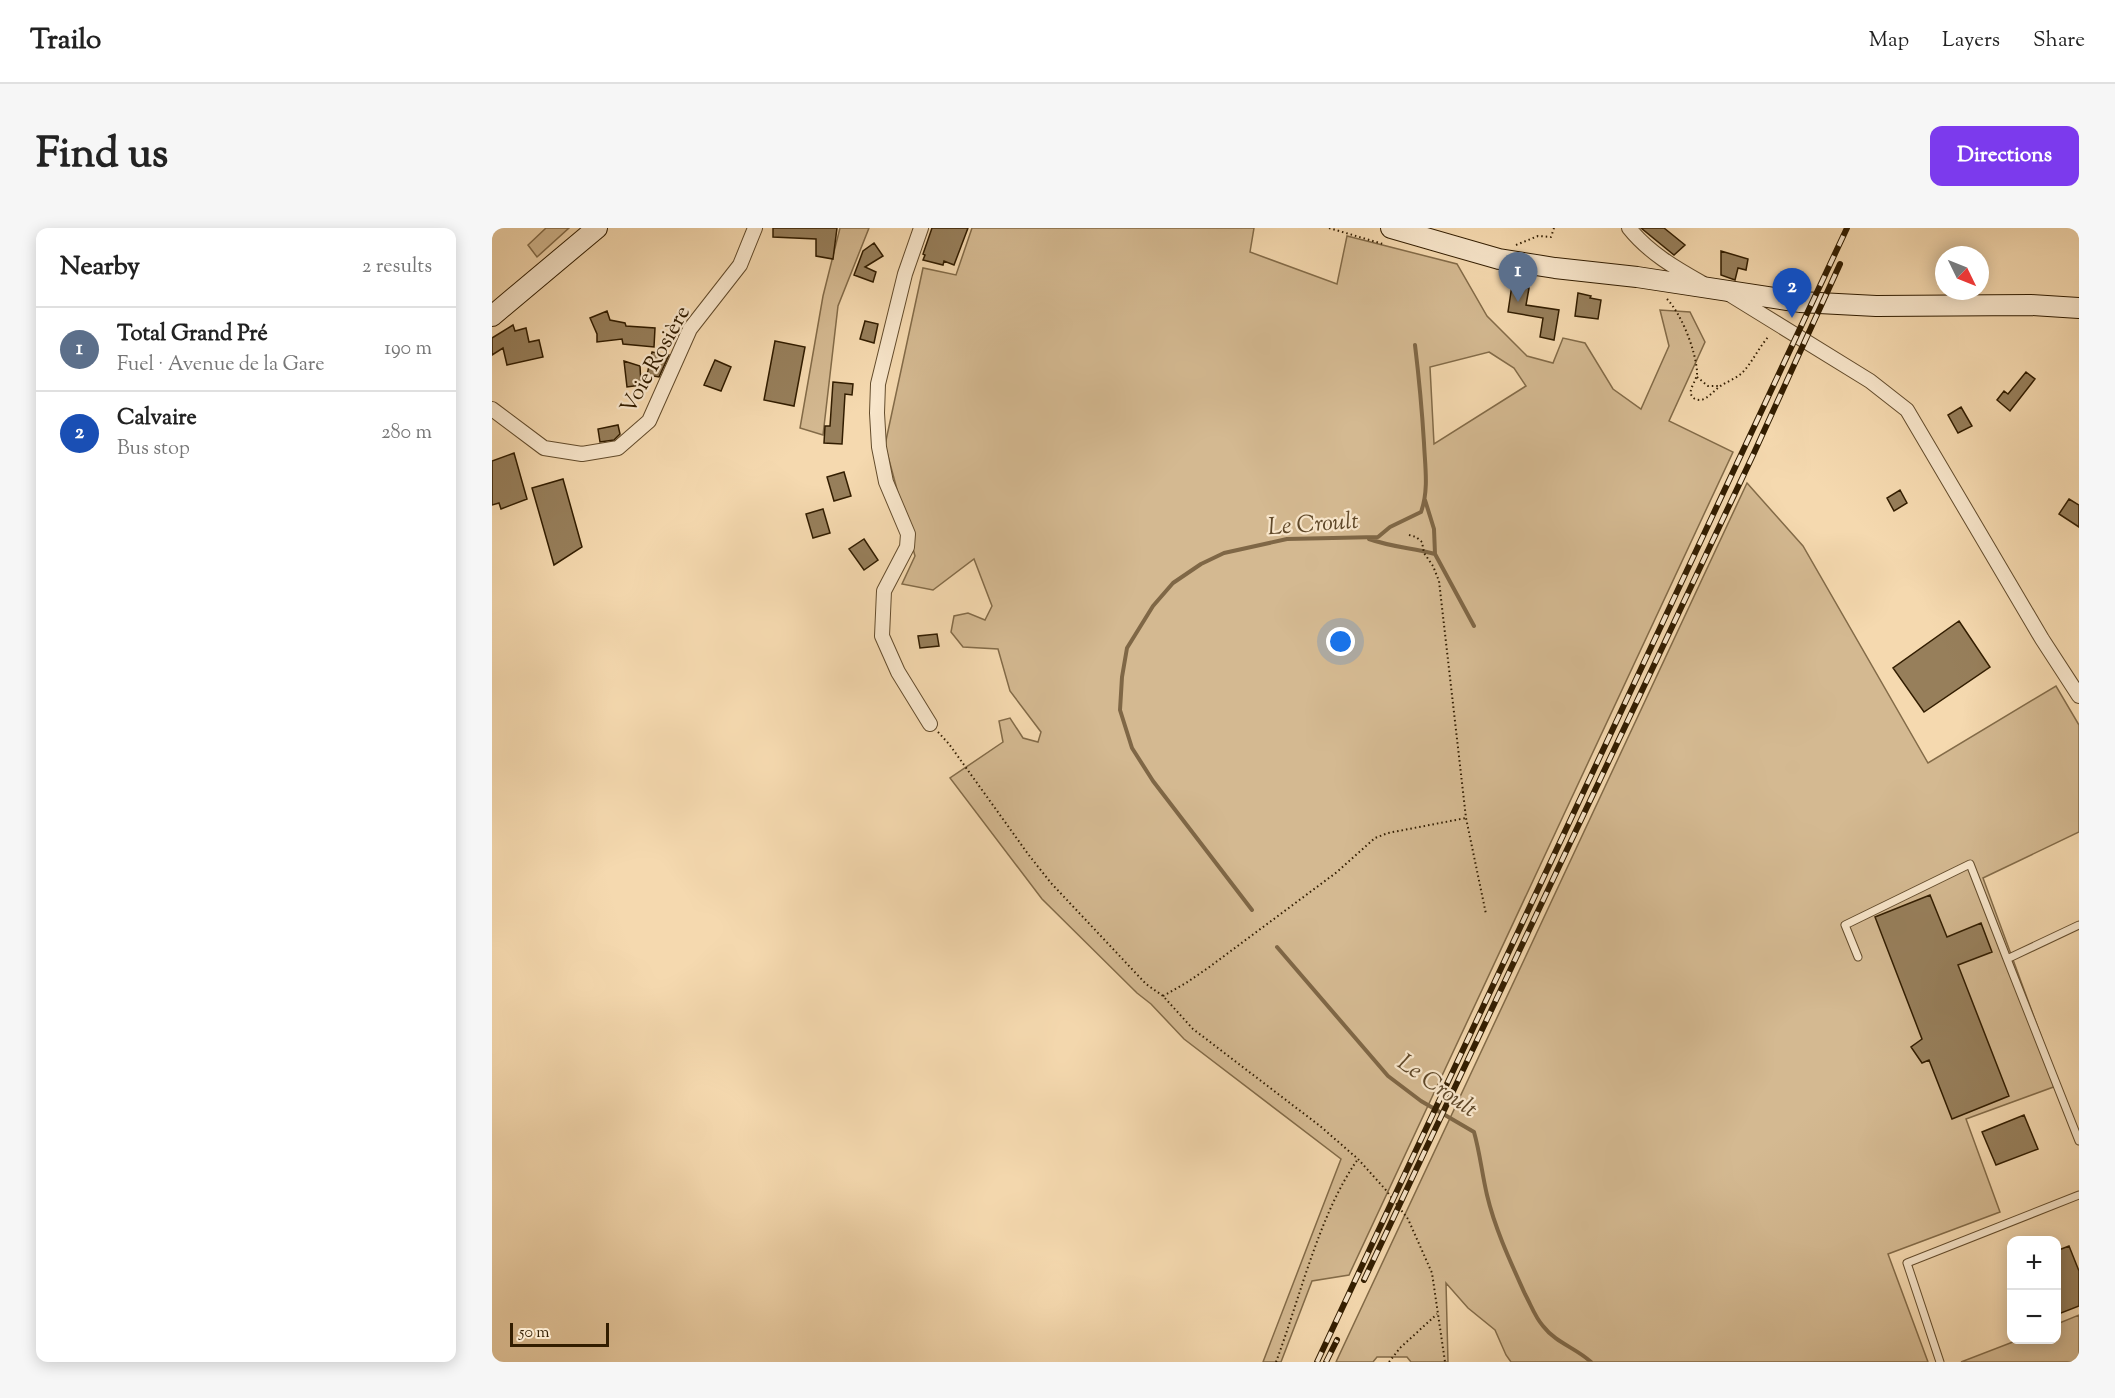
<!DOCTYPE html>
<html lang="en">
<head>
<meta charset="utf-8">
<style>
  :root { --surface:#fff; --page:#f6f6f6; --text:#222; --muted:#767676; --line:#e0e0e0; --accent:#7c3aed }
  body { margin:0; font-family:"Sorts Mill Goudy",serif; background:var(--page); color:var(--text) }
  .controls { position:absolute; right:18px; bottom:18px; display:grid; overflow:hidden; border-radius:12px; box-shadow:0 3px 15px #0003 }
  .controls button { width:54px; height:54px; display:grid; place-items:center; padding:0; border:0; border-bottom:2px solid var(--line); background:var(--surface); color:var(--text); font:30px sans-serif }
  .compass { position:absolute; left:1443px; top:18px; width:54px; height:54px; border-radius:50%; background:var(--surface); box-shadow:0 3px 15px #0003; rotate:133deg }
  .scale { position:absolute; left:18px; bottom:15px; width:99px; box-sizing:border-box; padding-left:6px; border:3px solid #321d00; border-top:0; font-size:16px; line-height:21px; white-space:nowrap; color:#321d00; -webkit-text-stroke:4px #f8e6cb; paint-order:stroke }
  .you { position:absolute; left:849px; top:414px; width:21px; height:21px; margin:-15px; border:4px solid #fff; border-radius:50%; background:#1a73e8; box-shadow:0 0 0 9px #1a73e833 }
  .badge { display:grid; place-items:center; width:39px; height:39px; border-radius:50%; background:var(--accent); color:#fff; font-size:20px; font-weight:700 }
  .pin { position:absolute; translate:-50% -50px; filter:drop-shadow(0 2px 3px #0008) }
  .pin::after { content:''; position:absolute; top:32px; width:21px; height:18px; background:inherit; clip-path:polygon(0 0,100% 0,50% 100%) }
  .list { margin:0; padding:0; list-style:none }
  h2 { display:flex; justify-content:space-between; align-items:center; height:78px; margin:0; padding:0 24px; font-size:26px }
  h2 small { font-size:20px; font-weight:400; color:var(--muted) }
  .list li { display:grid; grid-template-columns:39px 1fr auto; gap:18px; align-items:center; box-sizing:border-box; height:84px; padding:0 24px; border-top:2px solid var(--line) }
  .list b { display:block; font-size:22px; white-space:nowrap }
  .list p { margin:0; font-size:20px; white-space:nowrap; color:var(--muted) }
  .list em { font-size:20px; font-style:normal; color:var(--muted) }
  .map { position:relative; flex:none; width:1587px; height:1134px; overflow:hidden; border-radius:12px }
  header { display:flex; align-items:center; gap:36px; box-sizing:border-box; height:84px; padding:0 30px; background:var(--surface); border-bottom:2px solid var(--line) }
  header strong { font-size:28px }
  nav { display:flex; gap:33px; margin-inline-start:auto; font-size:21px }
  .intro { display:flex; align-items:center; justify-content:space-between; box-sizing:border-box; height:144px; padding:0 36px }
  h1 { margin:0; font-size:42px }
  .button { padding:15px 27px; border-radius:12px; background:var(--accent); color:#fff; font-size:21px; font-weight:700 }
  main { display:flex; gap:36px; padding:0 36px }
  aside { flex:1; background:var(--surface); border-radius:12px; box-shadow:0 3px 15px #0003 }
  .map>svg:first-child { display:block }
</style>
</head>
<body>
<header>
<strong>Trailo</strong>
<nav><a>Map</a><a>Layers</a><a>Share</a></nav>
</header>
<div class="intro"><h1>Find us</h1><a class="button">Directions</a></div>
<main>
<aside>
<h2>Nearby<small>2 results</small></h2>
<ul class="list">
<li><span class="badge" style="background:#5c6f8a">1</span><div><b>Total Grand Pré</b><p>Fuel · Avenue de la Gare</p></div><em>190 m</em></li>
<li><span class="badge" style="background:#1a4fb4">2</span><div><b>Calvaire</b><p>Bus stop</p></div><em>280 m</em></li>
</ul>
</aside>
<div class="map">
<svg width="1587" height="1134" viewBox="0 0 1587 1134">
  <rect width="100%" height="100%" fill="#f5d9af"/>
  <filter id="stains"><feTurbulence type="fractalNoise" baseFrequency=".00333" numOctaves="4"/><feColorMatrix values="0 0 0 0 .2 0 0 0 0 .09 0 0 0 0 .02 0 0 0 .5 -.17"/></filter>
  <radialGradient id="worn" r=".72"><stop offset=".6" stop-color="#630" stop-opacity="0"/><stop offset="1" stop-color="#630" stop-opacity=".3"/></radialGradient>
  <path fill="#d4b991" stroke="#836b48" stroke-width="1.5" fill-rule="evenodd" d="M54,0H77L45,29L36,17Z
    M348,0H377L346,78L331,207L308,200L331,68Z
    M480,0H762L758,24L845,56L855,8L965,36L995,88L1035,128L1061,135L1071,110L1093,115L1121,161L1149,181L1177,118L1168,82L1198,84L1213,114L1177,193L1241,224L857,1047L820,1053L789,1134H771L849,931L692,811L659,776L645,765L550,671L458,550L511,514L507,493L518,490L531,510L546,514L549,504L518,463L506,421L471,419L459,404L462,388L476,385L493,392L500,378L482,331L441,362L410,356L423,328L393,217L431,40L464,47ZM997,124L1022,140L1034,158L942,216L938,139Z
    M1255,255L1311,318L1436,535L1564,458L1587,497V604L1491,650L1567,857L1474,891L1508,984L1396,1026L1436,1134H1019L1014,1127L1003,1102L976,1080L954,1055L956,1134H919L915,1129H885L881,1134H844Z
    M1587,1087V1134H1469L1526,1112H1564L1565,1096Z"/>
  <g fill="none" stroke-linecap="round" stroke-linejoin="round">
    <path stroke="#7f6746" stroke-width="4" d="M933,272L942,301L943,326
      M880,310L877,311C899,319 921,320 943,326L982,398
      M760,682L661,553L640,520L628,482L630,449L635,420L661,378L681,355L709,336L732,325L795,311L886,309L898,299L929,284C937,262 933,238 932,215C930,182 927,150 923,117
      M785,719L896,848L929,873L982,904C988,925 990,946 995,967C1003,1001 1019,1035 1033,1066C1039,1077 1043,1089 1051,1098C1064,1115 1084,1120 1099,1134"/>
  </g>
  <path fill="#977f5b" stroke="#321d00" stroke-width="1.5" d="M281,0H345L341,31L324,28V11L281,9Z
    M440,0H476L462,37L452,33L451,37L431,32L433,27L431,26Z
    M1149,0H1172L1193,17L1182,27Z
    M382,15L391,28L373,39L384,44L381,54L362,47L371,23Z
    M1229,23L1256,31L1254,42L1246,40L1243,52L1229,47Z
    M1020,57L1037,60L1034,77L1067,82L1062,112L1048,109L1051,90L1016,84Z
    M1086,65L1099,68L1098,70L1109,72L1106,91L1083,88Z
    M115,83L118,92L133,95L134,98L163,100L162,119L131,116L130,111L105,114V106L98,90Z
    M373,93L386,96L382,115L368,111Z
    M21,97L23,103L34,100L37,114L47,112L51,129L15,137L11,120L0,127V110Z
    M283,113L313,119L302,178L272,172Z
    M160,124L177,127L167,149L155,147Z
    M223,132L239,139L229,163L212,157Z
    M132,133L148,138L149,157L135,159Z
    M1534,144L1543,151L1518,183L1505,172L1512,163L1516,166Z
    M341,154L361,156L360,167L353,166L350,216L332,215L333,198H338Z
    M1469,179L1480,198L1466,205L1456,187Z
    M126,197L128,206L122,212L108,214L106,201Z
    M22,225L35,271L9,281L7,275L0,277V233Z
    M352,244L359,268L342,273L335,249Z
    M71,251L90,319L62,337L40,260Z
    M1408,262L1415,275L1402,283L1395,270Z
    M1577,271L1587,277V299L1567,286Z
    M331,281L338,305L321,310L314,286Z
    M372,311L386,332L372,342L357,321Z
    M1467,393L1498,439L1432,484L1401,440Z
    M445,406L447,418L428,420L426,408Z
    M1438,667L1455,709L1489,695L1500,724L1466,737L1517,868L1460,891L1437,832L1430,835L1419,819L1430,811L1383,689Z
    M1532,887L1546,921L1504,937L1490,904Z
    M1577,1018L1587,1043V1078L1564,1087V1023Z"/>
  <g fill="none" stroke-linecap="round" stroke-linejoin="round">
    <g stroke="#634c2c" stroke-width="9">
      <path id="service" d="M1587,697L1515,731L1587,913
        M1366,729L1353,697L1478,636L1515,731
        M1448,1134L1415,1035L1587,967"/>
    </g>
    <g stroke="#634c2c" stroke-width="16">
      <path id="minor" d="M429,0L413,46L386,156L385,185L387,219L394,254L416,306L415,319L392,363L390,408L406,444L438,496
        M1137,0C1156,24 1183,40 1210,55
        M1237,66L1378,153L1415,182L1550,411L1587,468
        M0,181L52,220L90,226L126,220L157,193L198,101L248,37L263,0"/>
    </g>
    <g stroke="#321d00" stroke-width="22">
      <path id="secondary" d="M899,0L1007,31L1063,40L1145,49L1308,74L1384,78L1539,77L1587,80
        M0,88L105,0"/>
    </g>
    <path stroke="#321d00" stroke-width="2" stroke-dasharray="1.5 3" stroke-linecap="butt" d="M837,0L891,16
      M1024,17L1046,8L1059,9L1062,0
      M1175,71C1190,87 1203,121 1205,143C1206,152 1195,162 1200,168C1202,172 1208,173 1212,171C1218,168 1222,163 1227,159C1234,154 1243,151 1250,145C1260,135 1267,119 1277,108
      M1205,149L1216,158H1226
      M917,307L924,309L930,314L932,325L941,338L947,353L974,590L994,686
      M446,504L457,516L536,626L559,655L654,756L671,768L701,801L828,898L866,931L893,961L916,991L940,1045L953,1134
      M671,768L694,755L716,740L845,644L883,610L896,605L974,590
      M784,1134C808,1070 827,986 866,931
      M897,1134L908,1120L945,1086"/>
    <use href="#service" stroke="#f8e6cb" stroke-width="7"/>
    <use href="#minor" stroke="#f8e6cb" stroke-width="14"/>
    <use href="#secondary" stroke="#f8e6cb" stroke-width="20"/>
    <g stroke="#321d00" stroke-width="6">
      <path id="rail" d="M872,1052L1262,225L1348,36
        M825,1134L1355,0
        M834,1134L845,1112"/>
    </g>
    <use href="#rail" stroke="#f8e6cb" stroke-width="4" stroke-dasharray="11" stroke-linecap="butt"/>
  </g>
  <g text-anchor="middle" stroke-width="4.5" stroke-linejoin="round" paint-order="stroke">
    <g font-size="22" fill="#321d00" stroke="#f8e6cb">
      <text transform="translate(162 131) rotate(-61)" y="8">Voie Rosière</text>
    </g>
    <g font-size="24" font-style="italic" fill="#5f4829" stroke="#f8e6cb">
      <text transform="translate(821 295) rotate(-4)" y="8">Le Croult</text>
      <text transform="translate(946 857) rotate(35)" y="8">Le Croult</text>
    </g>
  </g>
  <rect width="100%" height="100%" filter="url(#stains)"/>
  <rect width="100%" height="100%" fill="url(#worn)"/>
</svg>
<div class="controls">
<button>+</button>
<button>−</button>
</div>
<svg class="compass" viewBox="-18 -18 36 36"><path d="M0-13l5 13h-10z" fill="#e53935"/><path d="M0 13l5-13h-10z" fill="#767676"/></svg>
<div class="scale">50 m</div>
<div class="you"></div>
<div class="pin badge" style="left:1026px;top:74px;background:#5c6f8a">1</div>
<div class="pin badge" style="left:1300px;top:90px;background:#1a4fb4">2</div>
</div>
</main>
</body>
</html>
